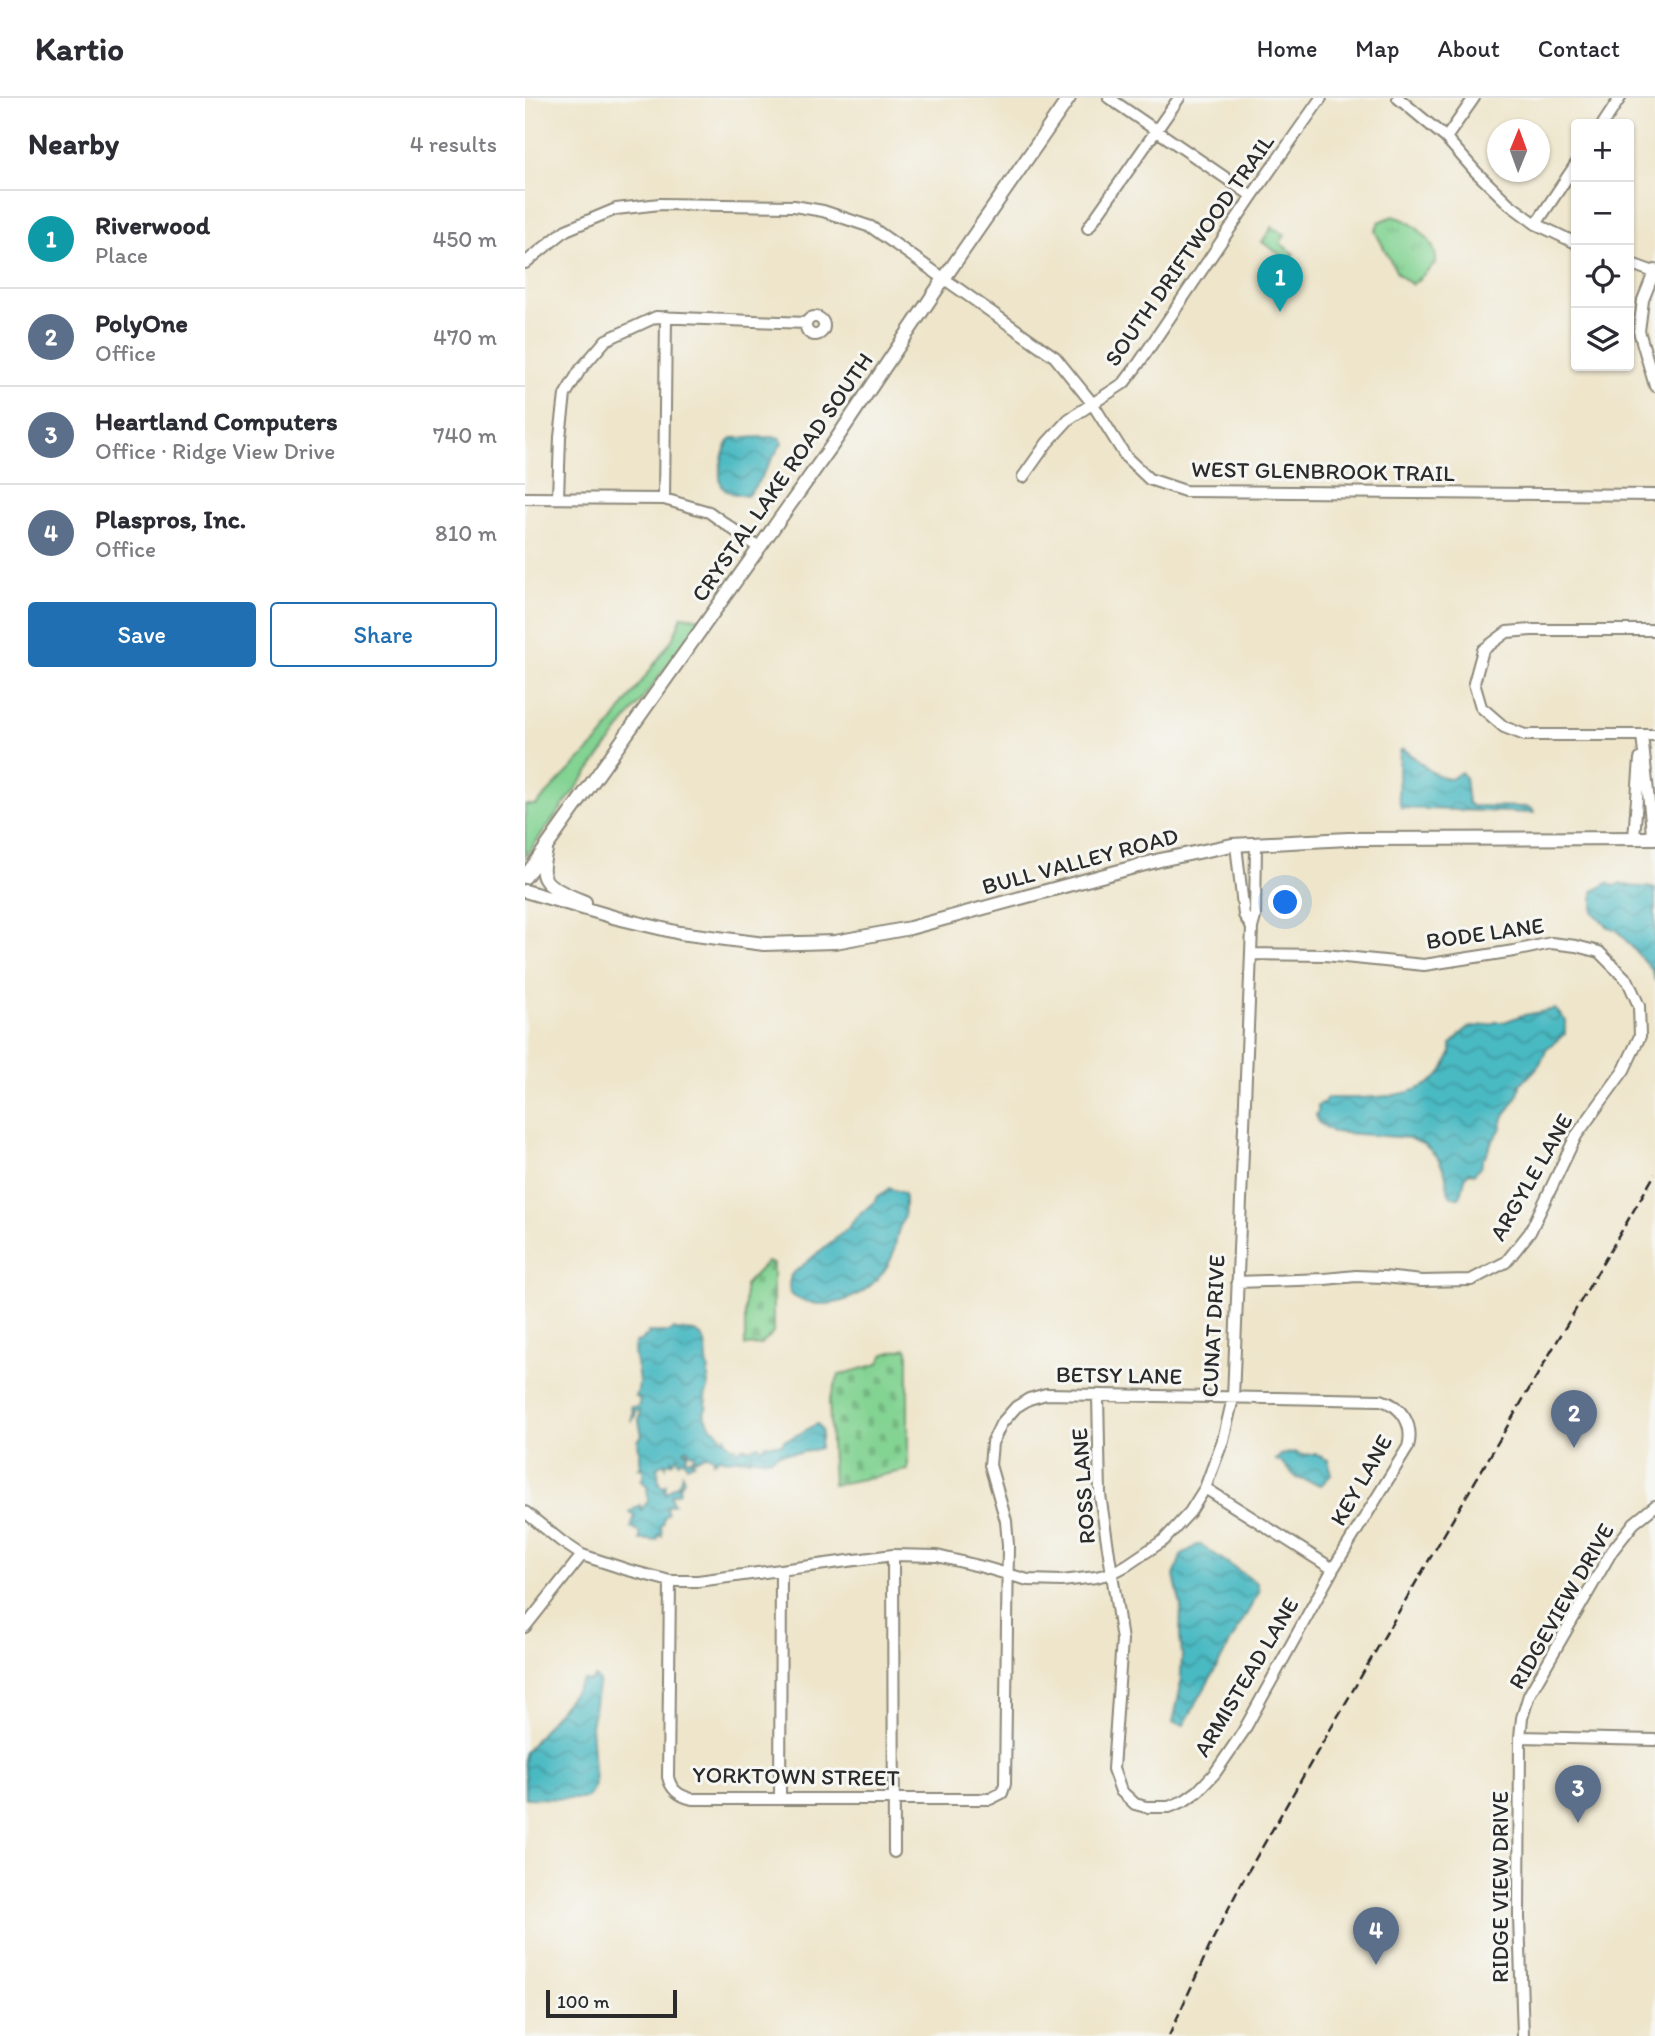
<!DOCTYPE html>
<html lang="en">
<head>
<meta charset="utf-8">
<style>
  :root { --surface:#fff; --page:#f2f2f3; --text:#2b2b33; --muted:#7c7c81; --line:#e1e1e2; --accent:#1f6fb2 }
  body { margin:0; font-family:Itim,sans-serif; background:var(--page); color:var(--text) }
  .controls { position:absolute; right:21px; top:21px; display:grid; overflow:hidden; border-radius:7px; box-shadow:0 2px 5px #0004 }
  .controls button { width:63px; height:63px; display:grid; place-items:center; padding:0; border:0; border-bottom:2px solid var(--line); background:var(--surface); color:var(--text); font:35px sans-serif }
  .compass { position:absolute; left:962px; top:21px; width:63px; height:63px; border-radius:50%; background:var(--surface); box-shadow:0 2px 5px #0004; rotate:1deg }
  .scale { position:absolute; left:21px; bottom:18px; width:131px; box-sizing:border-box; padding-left:7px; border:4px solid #2b2b2b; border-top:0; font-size:19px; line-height:24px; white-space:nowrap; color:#2b2b2b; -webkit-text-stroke:5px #f6f6f2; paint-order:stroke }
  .you { position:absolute; left:761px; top:805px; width:24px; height:24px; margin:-18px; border:5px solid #fff; border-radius:50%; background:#1a73e8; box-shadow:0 0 0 10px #1a73e833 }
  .badge { display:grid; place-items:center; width:46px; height:46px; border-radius:50%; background:var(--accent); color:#fff; font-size:23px; font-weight:700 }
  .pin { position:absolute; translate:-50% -58px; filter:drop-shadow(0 2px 4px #0008) }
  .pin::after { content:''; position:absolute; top:37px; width:24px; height:21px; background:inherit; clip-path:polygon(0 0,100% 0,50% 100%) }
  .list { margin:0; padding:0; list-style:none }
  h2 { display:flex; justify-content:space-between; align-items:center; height:91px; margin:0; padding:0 28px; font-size:30px }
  h2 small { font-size:23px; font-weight:400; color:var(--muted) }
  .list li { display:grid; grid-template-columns:46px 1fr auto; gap:21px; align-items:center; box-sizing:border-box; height:98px; padding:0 28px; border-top:2px solid var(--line) }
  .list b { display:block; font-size:26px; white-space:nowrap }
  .list p { margin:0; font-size:23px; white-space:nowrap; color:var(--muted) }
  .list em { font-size:23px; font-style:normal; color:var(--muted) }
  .actions { display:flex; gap:14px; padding:21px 28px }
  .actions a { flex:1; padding:16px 0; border:2px solid var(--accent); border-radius:7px; text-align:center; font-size:24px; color:var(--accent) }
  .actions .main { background:var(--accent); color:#fff }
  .icon { flex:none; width:38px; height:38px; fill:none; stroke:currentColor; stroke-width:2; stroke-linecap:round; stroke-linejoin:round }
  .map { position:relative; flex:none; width:1130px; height:1938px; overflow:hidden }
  header { display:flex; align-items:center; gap:42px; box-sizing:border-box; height:98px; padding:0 35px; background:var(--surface); border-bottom:2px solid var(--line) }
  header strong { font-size:33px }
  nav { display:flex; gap:38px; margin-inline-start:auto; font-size:24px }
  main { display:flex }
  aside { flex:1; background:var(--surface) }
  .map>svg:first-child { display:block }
</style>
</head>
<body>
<header>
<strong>Kartio</strong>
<nav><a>Home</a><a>Map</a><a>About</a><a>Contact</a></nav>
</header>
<main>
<aside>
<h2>Nearby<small>4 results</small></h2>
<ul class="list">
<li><span class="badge" style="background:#0f9aa8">1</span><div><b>Riverwood</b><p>Place</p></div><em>450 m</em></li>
<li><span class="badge" style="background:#5c6f8a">2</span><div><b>PolyOne</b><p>Office</p></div><em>470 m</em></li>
<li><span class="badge" style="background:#5c6f8a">3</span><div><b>Heartland Computers</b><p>Office · Ridge View Drive</p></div><em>740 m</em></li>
<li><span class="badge" style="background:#5c6f8a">4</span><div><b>Plaspros, Inc.</b><p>Office</p></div><em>810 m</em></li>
</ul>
<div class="actions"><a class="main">Save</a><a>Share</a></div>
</aside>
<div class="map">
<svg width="1130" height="1938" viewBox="0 0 1130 1938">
  <defs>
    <pattern id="cemetery-stones" width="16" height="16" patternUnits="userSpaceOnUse" patternTransform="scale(1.75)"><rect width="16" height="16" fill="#83d393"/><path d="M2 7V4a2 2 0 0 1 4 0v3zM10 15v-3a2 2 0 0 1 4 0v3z" fill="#71b57f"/></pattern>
    <pattern id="park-tufts" width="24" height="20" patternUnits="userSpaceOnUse" patternTransform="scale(1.75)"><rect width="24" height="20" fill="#83d393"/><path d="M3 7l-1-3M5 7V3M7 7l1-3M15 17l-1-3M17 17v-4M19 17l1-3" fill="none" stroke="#71b57f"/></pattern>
    <pattern id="water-waves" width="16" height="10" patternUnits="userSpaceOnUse" patternTransform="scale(1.75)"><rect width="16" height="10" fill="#4ab9c2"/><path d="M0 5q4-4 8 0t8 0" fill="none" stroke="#3e979e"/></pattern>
  </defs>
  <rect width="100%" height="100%" fill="#f6f6f2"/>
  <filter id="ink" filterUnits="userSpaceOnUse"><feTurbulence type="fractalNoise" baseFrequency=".0143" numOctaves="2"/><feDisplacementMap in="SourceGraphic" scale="14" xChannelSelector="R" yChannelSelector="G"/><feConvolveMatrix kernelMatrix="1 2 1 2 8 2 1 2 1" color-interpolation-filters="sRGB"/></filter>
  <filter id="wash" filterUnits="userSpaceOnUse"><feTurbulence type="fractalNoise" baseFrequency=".00686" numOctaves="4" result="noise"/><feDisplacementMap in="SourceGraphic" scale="28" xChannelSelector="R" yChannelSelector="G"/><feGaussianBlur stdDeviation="1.57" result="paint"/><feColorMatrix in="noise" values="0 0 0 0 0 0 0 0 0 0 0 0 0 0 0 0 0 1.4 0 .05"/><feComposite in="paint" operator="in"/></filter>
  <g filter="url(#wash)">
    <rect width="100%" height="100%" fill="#eee5ca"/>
    <path fill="#83d393" stroke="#577f5f" stroke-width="2" d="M157,518L177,521L0,759V707H11L76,640L148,540Z"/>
    <path fill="url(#cemetery-stones)" stroke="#577f5f" stroke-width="2" d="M242,1164L248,1166V1235L236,1247L220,1248V1187Z
      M381,1250L383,1252V1372L308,1387L304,1303L314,1277L353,1266L359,1256Z"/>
    <path fill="url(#park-tufts)" stroke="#577f5f" stroke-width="2" d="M868,118C888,123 913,144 911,165L887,187L872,175L850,133L854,124Z
      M747,129L760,137L755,145L769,156L759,171L751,166L756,157L737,144Z"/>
    <path fill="url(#water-waves)" stroke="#3a7276" stroke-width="2" d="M248,339L255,340L257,345L231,387L222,398C215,397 206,396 200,392C189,382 198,349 207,340Z
      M879,651C894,662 906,679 926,681L936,674L940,679L943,705L947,708L1003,709L1008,712L1009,715L876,710L873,697L875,653Z
      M1083,785L1086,787L1092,788L1095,785C1110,792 1119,786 1130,791V883L1127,872L1092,832L1083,829L1068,814V793Z
      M1030,911L1040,922V936L1021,951C1019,965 1006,977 995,986C995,998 987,1007 980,1016C977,1020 977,1026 975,1032C970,1040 963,1047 962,1057L957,1061V1066L949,1076L944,1074C936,1080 941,1092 934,1099H927L924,1095L920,1074L913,1060L900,1047L884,1040L808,1034L793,1024L791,1017L793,1014V1007L798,1005L802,1000C833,1000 894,1003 916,975C921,970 921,962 926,957V947L942,930L967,926L970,924H979L995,918Z
      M364,1090L378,1095L380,1099C380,1104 380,1114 379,1118C376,1126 372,1134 371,1143C369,1151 369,1156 365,1163C346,1200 298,1219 265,1196L264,1186L266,1177L323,1130L332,1119L350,1103L352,1098L358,1096Z
      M148,1231C155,1233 162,1233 169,1234C186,1239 179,1261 184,1273L183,1274V1291L180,1298L182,1304L180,1306L182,1308L179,1315L186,1329L195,1336L198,1342L200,1341V1337L202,1344L208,1350L211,1349L210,1351L213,1353L217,1349L224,1351L233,1347L237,1350L241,1346H257L259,1342C270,1340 282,1331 292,1326C301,1332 294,1342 295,1350L281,1354L279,1353L275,1355C271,1353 259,1356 252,1356C245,1364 235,1361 226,1359L225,1361C214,1359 204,1364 195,1360L188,1363L189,1359L180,1357L170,1362L169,1356L166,1355L162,1350L159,1353L163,1354L161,1360L164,1362L168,1360L167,1363L169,1365L162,1368L160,1363L157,1362L154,1364L152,1359L148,1364L147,1362L146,1365H141V1368L139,1365L131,1370L133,1373L134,1386L138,1389L141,1387L140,1396L154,1385L157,1376L159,1381L156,1387L155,1385L154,1386L155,1394L146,1397L147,1404L149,1406L141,1409L143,1416L139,1420V1424L136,1428L137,1438L133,1437V1441L127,1443L125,1442H115V1435L106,1430L110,1417L105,1414L115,1407L116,1412L123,1403L122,1388L116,1382L118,1380V1371L113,1370L116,1369L113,1343L117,1337L114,1323L115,1313H110V1319L106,1324L108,1315L106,1309H113L115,1301L111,1299C120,1279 104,1257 111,1244L118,1242L119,1239L124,1237L123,1234H145Z
      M769,1354L777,1357L790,1356L803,1362L807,1376L796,1387L772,1380L756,1364L751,1362L756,1357Z
      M672,1447H676L732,1485L734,1494L659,1627L648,1625L655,1592L657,1558L655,1539L656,1508L649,1478L656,1458Z
      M70,1579L74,1583L66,1628L70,1686L64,1698L59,1701L0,1700V1654L54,1588L59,1582L64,1584Z"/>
  </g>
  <g filter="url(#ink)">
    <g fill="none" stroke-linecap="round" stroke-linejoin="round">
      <g stroke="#8c887a" stroke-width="14">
        <path id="minor" d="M584,0L727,98
          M873,0L921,40L951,74L984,106L1011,126L1051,145
          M1078,26L1095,0
          M921,40L949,0
          M1011,126L1051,66
          M563,130L654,0
          M0,165L41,132L91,111L135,106L269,108L298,113L346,129L530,259L567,305L601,359L624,381L660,393L1130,397
          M1104,165L1129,174
          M1130,172L1118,202L1114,233L1130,288
          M281 228a9 9 0 1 1 18 0a9 9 0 1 1-18 0Z
          M498,379L522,345L544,321L599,285L614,265L727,98L796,0
          M0,400L139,401L184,414L234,450
          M33,400L35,339L40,297L55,272L81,242L131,219L281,225
          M139,401L141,219
          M1130,532H1006L982,534L958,552L949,585L956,609L979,629L1000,637H1130
          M1117,637L1126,723L1127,740
          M1109,740L1115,661
          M711,747L719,817L727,830
          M712,1184L800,1181L831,1178L859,1179L897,1183L946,1182L981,1164L1005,1134L1051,1038L1099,972L1115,938L1114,908L1103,883L1074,854L1051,848L1026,845L989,853L899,867L800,857L727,856
          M680,1390L808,1471
          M0,1414L36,1443L57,1457L103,1472L145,1483H173L368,1457L412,1458L458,1469L503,1482L537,1483L571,1479L587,1475L602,1467L639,1442L665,1414L680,1390L698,1342L708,1300L727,830L730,819L731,745
          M368,1457L369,1754
          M145,1483L143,1679C146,1692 154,1698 167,1701H465L477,1695L480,1686L483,1447L481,1423L465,1367L467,1345L476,1326L491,1309L504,1301L521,1296L856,1302C877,1308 889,1327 883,1349L808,1471L718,1634L690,1675L673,1693L659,1703L644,1709H621L610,1706L596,1693L588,1671L597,1542L575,1397L573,1298
          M0,1529L57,1457
          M995,1639L1130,1642
          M255,1700L256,1472
          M998,1938L994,1819L995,1639L997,1620L1004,1597L1087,1453L1109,1425L1130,1408"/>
      </g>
      <g stroke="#8c887a" stroke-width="16">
        <path id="tertiary" d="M21,752C19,761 15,773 20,781C25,791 50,800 60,804
          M0,779L308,346L418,182L544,0
          M0,793L92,820L155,835L239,846L310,844L385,830L635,762L707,747L823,741L1130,740"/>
      </g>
      <use href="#minor" stroke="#fff" stroke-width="10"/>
      <use href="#tertiary" stroke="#fff" stroke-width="12"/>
      <path stroke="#2b2b2b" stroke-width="2.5" stroke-dasharray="10 5" stroke-linecap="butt" d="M644,1938L688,1841L717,1784L842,1568L1130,1076"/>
    </g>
  </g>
  <g text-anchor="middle" stroke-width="6" stroke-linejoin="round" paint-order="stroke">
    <g font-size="23" fill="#2b2b2b" stroke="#f6f6f2">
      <text transform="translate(664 152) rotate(-55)" y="8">SOUTH DRIFTWOOD TRAIL</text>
      <text transform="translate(798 373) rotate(1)" y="8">WEST GLENBROOK TRAIL</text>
      <text transform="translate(257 379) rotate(-55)" y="8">CRYSTAL LAKE ROAD SOUTH</text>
      <text transform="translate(555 763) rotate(-15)" y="8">BULL VALLEY ROAD</text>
      <text transform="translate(960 835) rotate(-8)" y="8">BODE LANE</text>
      <text transform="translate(1006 1079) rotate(-60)" y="8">ARGYLE LANE</text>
      <text transform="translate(688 1228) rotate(-87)" y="8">CUNAT DRIVE</text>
      <text transform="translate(594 1277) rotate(1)" y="8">BETSY LANE</text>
      <text transform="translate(836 1382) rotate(-60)" y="8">KEY LANE</text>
      <text transform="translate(558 1388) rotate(-94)" y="8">ROSS LANE</text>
      <text transform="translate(1036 1508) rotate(-60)" y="8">RIDGEVIEW DRIVE</text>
      <text transform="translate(721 1579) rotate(-59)" y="8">ARMISTEAD LANE</text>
      <text transform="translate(271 1678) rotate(1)" y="8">YORKTOWN STREET</text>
      <text transform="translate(975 1789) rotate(-90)" y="8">RIDGE VIEW DRIVE</text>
    </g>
  </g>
</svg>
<div class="controls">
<button>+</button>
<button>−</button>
<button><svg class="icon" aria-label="locate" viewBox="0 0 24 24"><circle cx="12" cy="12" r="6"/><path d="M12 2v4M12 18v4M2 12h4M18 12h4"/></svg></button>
<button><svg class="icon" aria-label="layers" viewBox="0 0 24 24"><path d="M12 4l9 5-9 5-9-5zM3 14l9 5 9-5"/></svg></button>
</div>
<svg class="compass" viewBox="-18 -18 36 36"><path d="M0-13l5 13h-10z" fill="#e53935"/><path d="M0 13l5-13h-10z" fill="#7c7c81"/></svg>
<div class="scale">100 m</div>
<div class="you"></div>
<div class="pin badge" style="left:755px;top:214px;background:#0f9aa8">1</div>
<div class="pin badge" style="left:1049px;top:1350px;background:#5c6f8a">2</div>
<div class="pin badge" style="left:1053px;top:1725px;background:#5c6f8a">3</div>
<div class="pin badge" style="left:851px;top:1867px;background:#5c6f8a">4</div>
</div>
</main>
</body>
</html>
